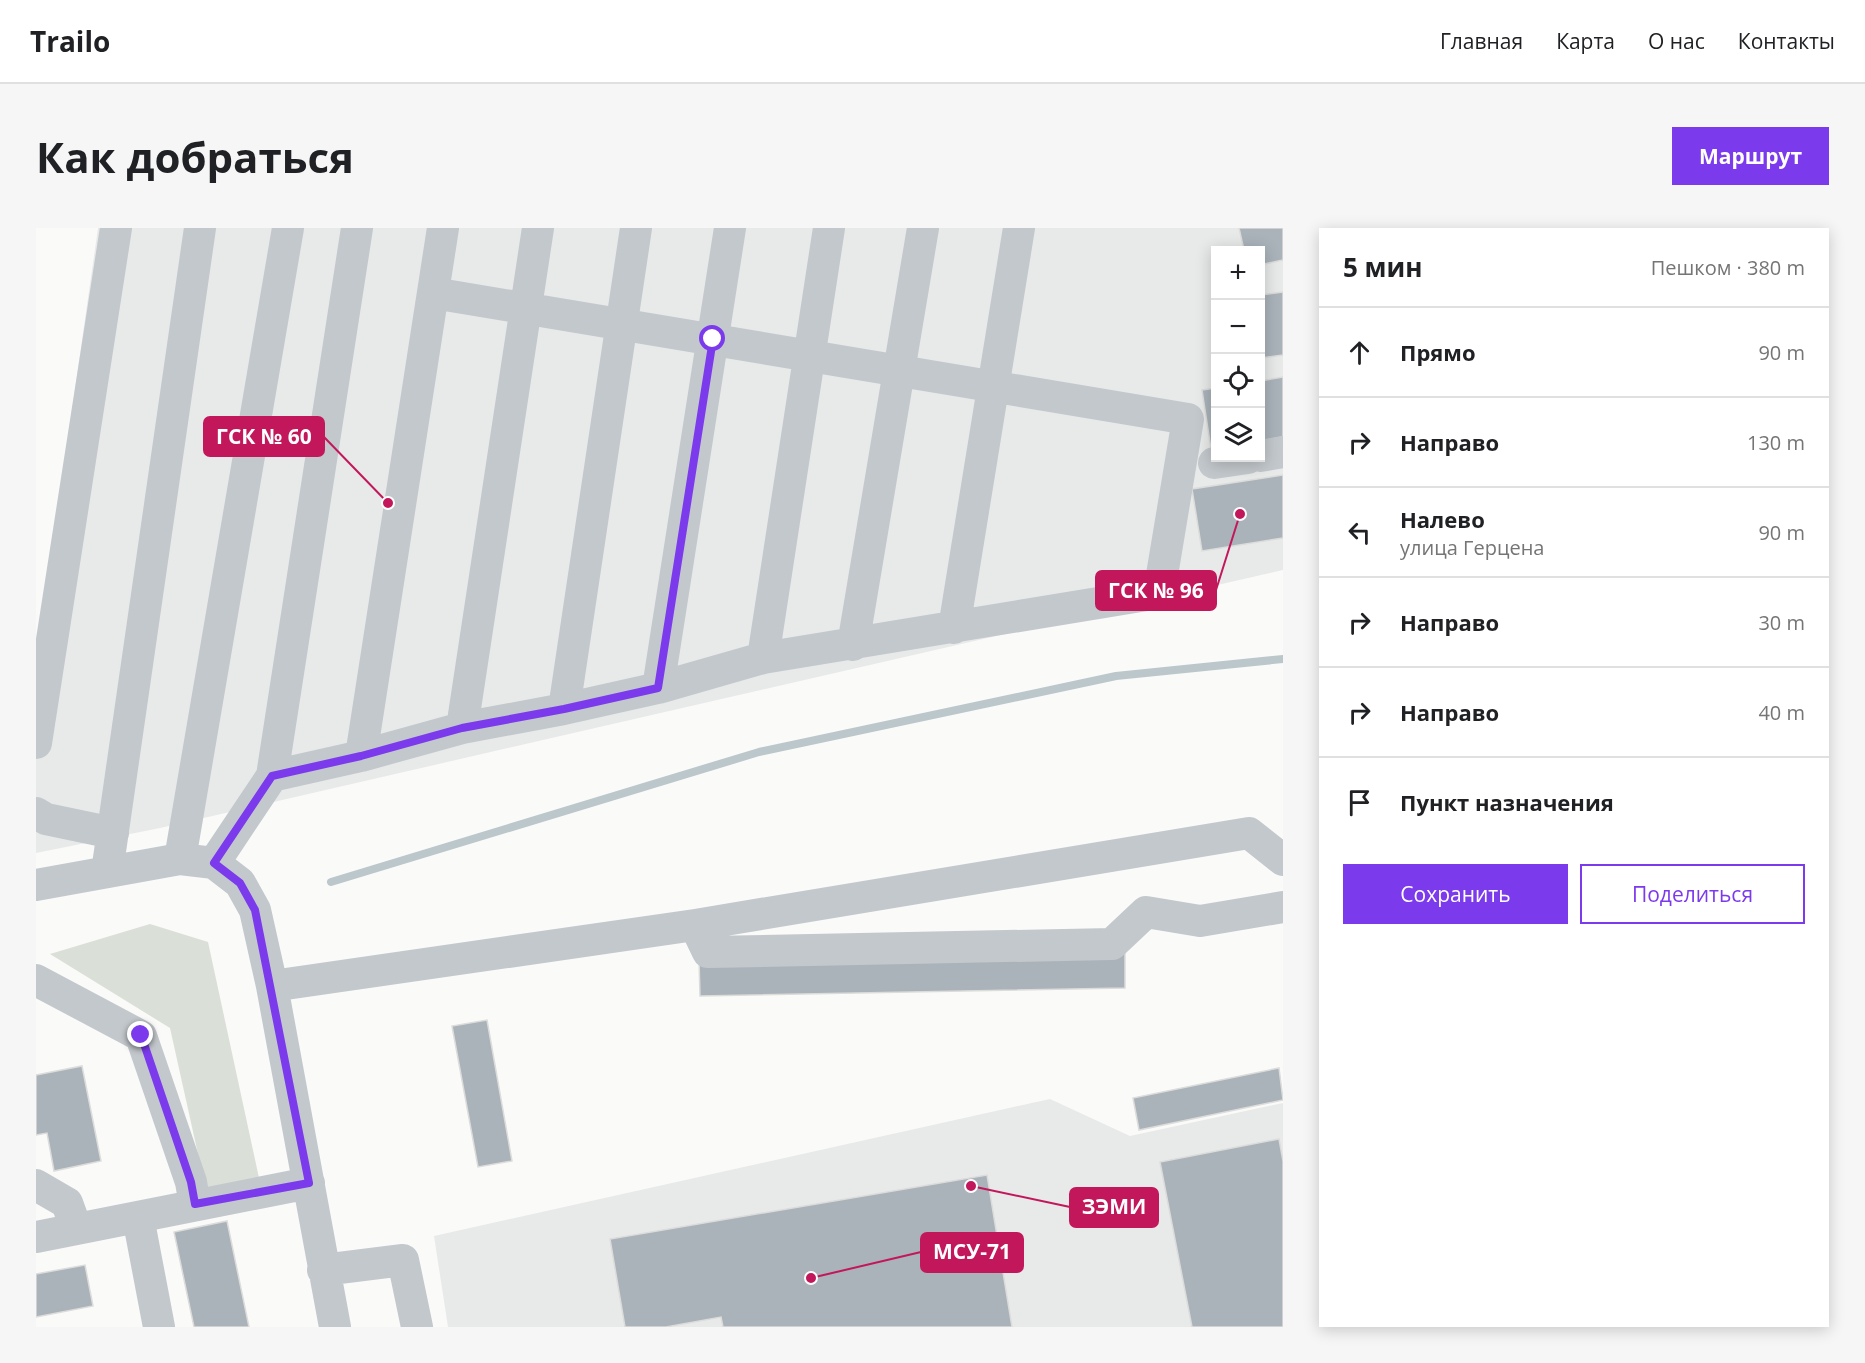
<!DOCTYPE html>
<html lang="ru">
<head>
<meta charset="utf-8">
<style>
  :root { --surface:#fff; --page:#f6f6f6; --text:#202124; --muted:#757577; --line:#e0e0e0; --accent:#7c3aed }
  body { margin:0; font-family:"Open Sans",sans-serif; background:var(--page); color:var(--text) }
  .controls { position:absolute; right:18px; top:18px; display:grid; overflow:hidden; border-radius:0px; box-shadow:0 3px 15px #0003 }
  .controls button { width:54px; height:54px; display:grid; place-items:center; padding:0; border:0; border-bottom:2px solid var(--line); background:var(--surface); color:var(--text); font:30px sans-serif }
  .stop { position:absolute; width:18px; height:18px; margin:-14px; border:4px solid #7c3aed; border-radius:50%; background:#fff }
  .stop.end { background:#7c3aed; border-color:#fff; box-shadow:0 2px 6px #0008 }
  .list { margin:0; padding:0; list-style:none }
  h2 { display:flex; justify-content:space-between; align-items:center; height:78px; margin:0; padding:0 24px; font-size:26px }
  h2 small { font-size:20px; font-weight:400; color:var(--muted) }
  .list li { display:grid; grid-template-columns:39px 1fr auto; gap:18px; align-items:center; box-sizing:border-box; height:90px; padding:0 24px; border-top:2px solid var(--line) }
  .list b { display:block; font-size:22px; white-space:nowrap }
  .list p { margin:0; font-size:20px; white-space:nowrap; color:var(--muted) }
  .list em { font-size:20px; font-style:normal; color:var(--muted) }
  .actions { display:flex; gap:12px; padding:18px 24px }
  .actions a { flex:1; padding:14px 0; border:2px solid var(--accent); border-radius:0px; text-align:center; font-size:21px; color:var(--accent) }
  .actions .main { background:var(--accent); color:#fff }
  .icon { flex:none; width:33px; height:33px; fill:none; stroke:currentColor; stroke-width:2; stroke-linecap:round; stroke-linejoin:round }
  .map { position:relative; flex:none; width:1247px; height:1099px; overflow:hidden; border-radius:0px }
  header { display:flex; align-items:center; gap:36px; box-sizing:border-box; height:84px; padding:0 30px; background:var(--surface); border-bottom:2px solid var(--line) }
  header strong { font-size:28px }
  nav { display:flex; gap:33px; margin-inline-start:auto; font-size:21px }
  .intro { display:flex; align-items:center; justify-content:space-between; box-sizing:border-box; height:144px; padding:0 36px }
  h1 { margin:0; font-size:42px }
  .button { padding:15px 27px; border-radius:0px; background:var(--accent); color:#fff; font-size:21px; font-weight:700 }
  main { display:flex; gap:36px; padding:0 36px }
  aside { flex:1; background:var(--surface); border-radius:0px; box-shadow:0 3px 15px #0003 }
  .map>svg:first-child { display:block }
</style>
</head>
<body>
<header>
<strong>Trailo</strong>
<nav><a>Главная</a><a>Карта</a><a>О нас</a><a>Контакты</a></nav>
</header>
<div class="intro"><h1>Как добраться</h1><a class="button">Маршрут</a></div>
<main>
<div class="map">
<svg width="1247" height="1099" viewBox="0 0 1247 1099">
  <rect width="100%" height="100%" fill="#fafaf8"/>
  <path fill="#e8e9e9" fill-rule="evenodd" d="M62,0H1247V342L124,600L0,625V435ZM1180,22H1224V230H1180Z
    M1014,871L1094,908L1247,875V1099H412L398,1008Z"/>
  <path fill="#dadfd7" d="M114,696L172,714L223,950L170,962L134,800L14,726Z"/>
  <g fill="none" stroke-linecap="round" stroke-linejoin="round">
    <path stroke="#bbc7cb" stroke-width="8" d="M295,654L723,524L1080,448L1247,431"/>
  </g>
  <path fill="#aab3ba" stroke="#dcdcda" stroke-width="1.5" d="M1203,0H1247V32L1224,37V22H1208Z
    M1247,64V127L1224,130V67Z
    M1247,149V209L1224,213V153Z
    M1180,160V220L1175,221L1166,162Z
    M1247,247V310L1166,323L1156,261Z
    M1089,723V760L664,768L663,731Z
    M451,792L476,933L442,939L416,798Z
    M46,838L65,933L18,943L11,905L0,907V847Z
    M1243,840L1247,872L1103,902L1097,870Z
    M1243,911L1247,933V1099H1156L1124,934Z
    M951,947L976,1099H687L685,1089L630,1099H589L574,1011Z
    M191,993L213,1099H158L138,1004Z
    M49,1037L57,1078L0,1089V1046Z"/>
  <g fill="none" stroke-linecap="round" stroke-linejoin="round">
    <path stroke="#c3c8cc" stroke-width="32" d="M1224,228L1247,224
      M1178,235L1212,230
      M918,400L983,0
      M817,417L887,0
      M727,430L793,0
      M622,460L694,0
      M528,481L600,0
      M426,500L502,0
      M0,515L80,0
      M325,528L407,0
      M236,548L325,528L426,500L528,481L622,460L727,430L1123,365L1152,191L397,65
      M0,585L10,591L77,605
      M144,631L252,0
      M178,635L236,548L321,0
      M71,644L164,0
      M0,657L144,631L178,635L204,655L219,682L236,758L299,1099
      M659,697L672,724L1076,716L1110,684L1164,693L1247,679
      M0,752L105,808L155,954L159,977
      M236,758L659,697L1213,605L1247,632
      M0,957L31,975L40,1000
      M102,989L123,1099
      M0,1009L273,955
      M287,1042L367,1032L381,1099"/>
  </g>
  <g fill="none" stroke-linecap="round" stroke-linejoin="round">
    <path stroke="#7c3aed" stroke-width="8" d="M105,807L155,954L159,976L273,955L219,682L204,655L178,635L236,548L325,528L426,500L528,481L622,460L677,111"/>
  </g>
  <path fill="none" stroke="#c2185b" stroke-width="2" d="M352 275L288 209M1204 286L1180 362M935 958L1034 979M775 1050L885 1024"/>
  <g fill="#c2185b" stroke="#fff" stroke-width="2">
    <circle cx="352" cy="275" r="6"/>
    <circle cx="1204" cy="286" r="6"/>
    <circle cx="935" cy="958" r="6"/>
    <circle cx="775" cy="1050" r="6"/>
  </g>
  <g fill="#c2185b" stroke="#c2185b" stroke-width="2">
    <rect x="168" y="189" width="120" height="39" rx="6"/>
    <rect x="1060" y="343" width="120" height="39" rx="6"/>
    <rect x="1034" y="960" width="88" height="39" rx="6"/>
    <rect x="885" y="1005" width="102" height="39" rx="6"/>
  </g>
  <g font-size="21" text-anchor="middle" font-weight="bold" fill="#fff">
    <text x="228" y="216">ГСК № 60</text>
    <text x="1120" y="370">ГСК № 96</text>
    <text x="1078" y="986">ЗЭМИ</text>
    <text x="936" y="1031">МСУ-71</text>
  </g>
</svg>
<div class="controls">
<button>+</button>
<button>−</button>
<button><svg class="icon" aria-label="locate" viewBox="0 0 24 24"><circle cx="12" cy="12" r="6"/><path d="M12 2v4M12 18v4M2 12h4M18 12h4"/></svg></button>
<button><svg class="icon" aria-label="layers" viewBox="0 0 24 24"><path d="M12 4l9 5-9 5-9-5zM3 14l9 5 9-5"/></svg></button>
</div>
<div class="stop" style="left:677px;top:111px"></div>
<div class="stop end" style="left:105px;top:807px"></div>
</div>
<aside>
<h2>5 мин<small>Пешком · 380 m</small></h2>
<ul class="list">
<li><svg class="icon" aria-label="ahead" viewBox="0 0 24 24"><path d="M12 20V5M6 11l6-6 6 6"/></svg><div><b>Прямо</b></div><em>90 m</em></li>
<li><svg class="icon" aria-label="right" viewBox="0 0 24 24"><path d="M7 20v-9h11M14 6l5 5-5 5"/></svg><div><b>Направо</b></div><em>130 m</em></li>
<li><svg class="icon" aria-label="left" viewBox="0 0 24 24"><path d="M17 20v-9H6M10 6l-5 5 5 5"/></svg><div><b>Налево</b><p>улица Герцена</p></div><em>90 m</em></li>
<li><svg class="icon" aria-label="right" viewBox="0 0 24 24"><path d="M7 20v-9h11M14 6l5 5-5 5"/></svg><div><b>Направо</b></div><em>30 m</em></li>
<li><svg class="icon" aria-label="right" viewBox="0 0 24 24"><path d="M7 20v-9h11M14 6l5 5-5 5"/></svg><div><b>Направо</b></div><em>40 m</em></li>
<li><svg class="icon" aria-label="arrive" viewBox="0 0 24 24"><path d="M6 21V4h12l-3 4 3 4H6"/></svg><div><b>Пункт назначения</b></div></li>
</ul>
<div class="actions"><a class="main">Сохранить</a><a>Поделиться</a></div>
</aside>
</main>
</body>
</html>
